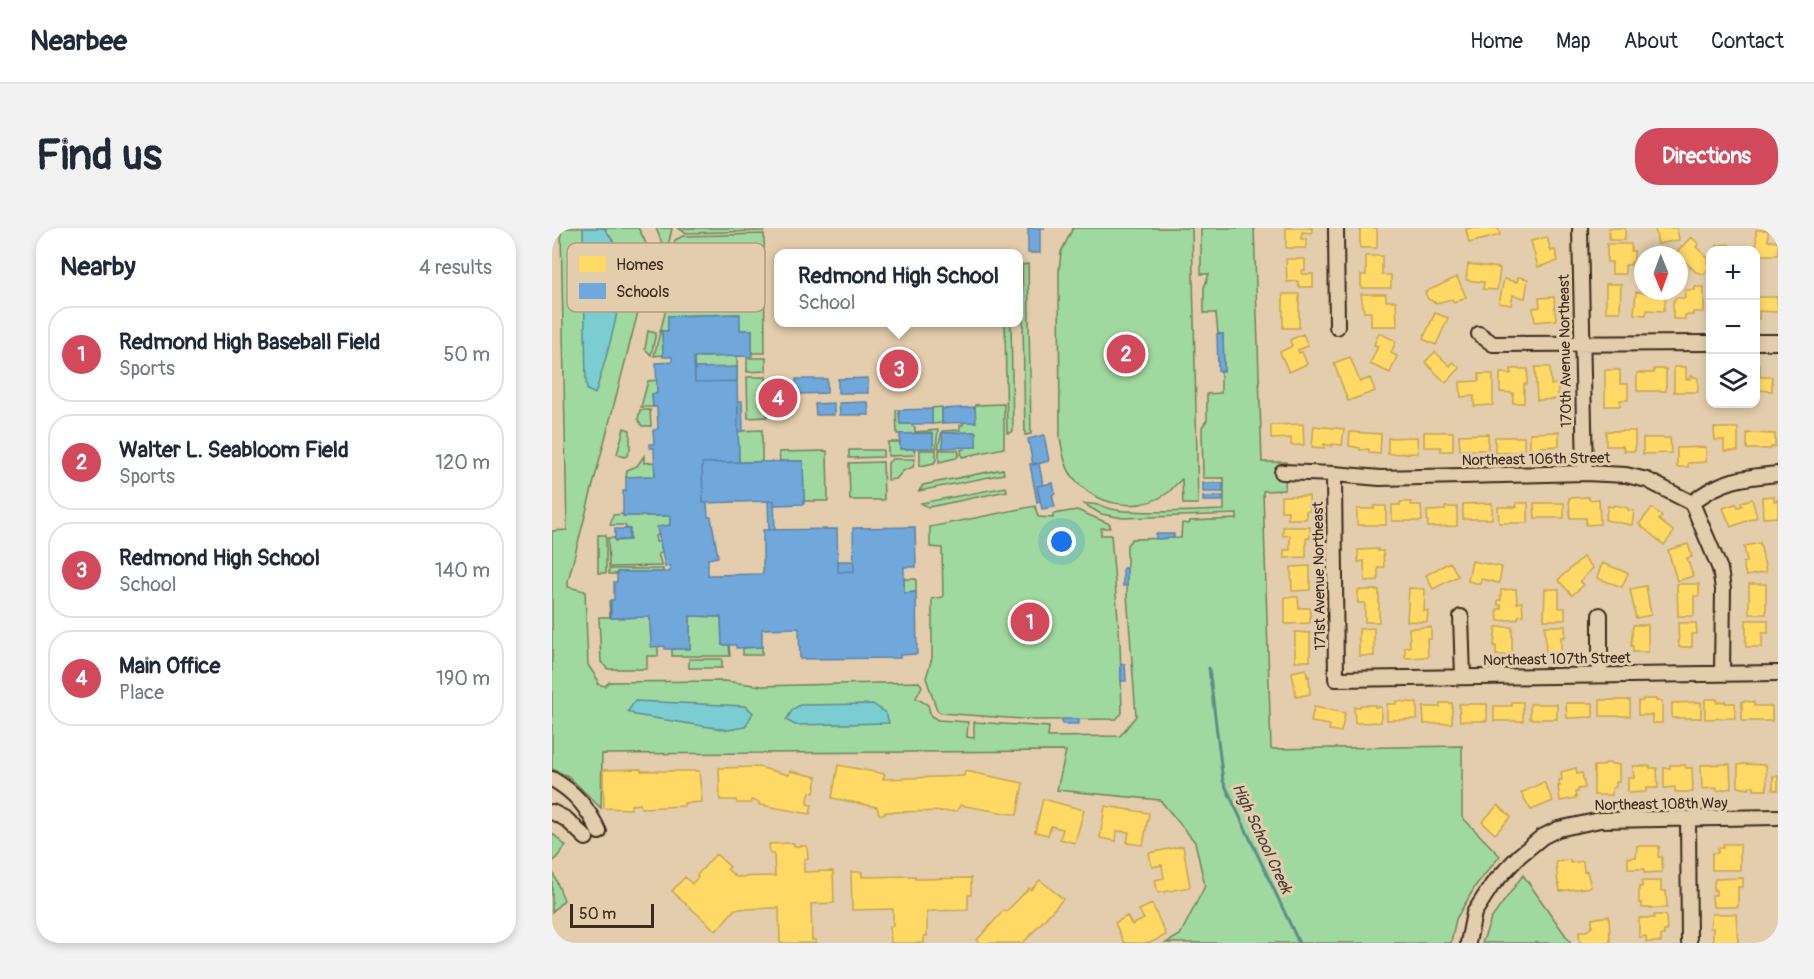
<!DOCTYPE html>
<html lang="en">
<head>
<meta charset="utf-8">
<style>
  :root { --surface:#fff; --page:#f2f2f3; --text:#1f2937; --muted:#747a83; --line:#e0e1e3; --accent:#d1495b }
  body { margin:0; font-family:Pangolin,sans-serif; background:var(--page); color:var(--text) }
  .controls { position:absolute; right:18px; top:18px; display:grid; overflow:hidden; border-radius:12px; box-shadow:0 3px 9px #0003 }
  .controls button { width:54px; height:54px; display:grid; place-items:center; padding:0; border:0; border-bottom:2px solid var(--line); background:var(--surface); color:var(--text); font:30px sans-serif }
  .compass { position:absolute; left:1082px; top:18px; width:54px; height:54px; border-radius:50%; background:var(--surface); box-shadow:0 3px 9px #0003; rotate:179deg }
  .scale { position:absolute; left:18px; bottom:15px; width:84px; box-sizing:border-box; padding-left:6px; border:3px solid #3b2a1e; border-top:0; font-size:16px; line-height:21px; white-space:nowrap; color:#3b2a1e; -webkit-text-stroke:4px #e3cdac; paint-order:stroke }
  .you { position:absolute; left:510px; top:314px; width:21px; height:21px; margin:-15px; border:4px solid #fff; border-radius:50%; background:#1a73e8; box-shadow:0 0 0 9px #1a73e833 }
  .badge { display:grid; place-items:center; width:39px; height:39px; border-radius:50%; background:var(--accent); color:#fff; font-size:20px; font-weight:700 }
  .pin { position:absolute; translate:-50% -50%; border:3px solid #fff; box-shadow:0 2px 6px #0006 }
  .popup { position:absolute; left:222px; top:21px; width:249px; height:78px; box-sizing:border-box; display:grid; place-content:center; border-radius:12px; background:var(--surface); filter:drop-shadow(0 2px 4px #0005); font-size:20px; white-space:nowrap; color:var(--muted) }
  .popup b { font-size:22px; color:var(--text) }
  .popup::after { content:''; position:absolute; left:50%; top:100%; margin-left:-12px; border:12px solid transparent; border-top-color:var(--surface) }
  .list { margin:0; padding:0; list-style:none }
  h2 { display:flex; justify-content:space-between; align-items:center; height:78px; margin:0; padding:0 24px; font-size:26px }
  h2 small { font-size:20px; font-weight:400; color:var(--muted) }
  .list li { display:grid; grid-template-columns:39px 1fr auto; gap:18px; align-items:center; box-sizing:border-box; height:96px; margin:0 12px 12px; padding:0 12px; border:2px solid var(--line); border-radius:24px }
  .list b { display:block; font-size:22px; white-space:nowrap }
  .list p { margin:0; font-size:20px; white-space:nowrap; color:var(--muted) }
  .list em { font-size:20px; font-style:normal; color:var(--muted) }
  .icon { flex:none; width:33px; height:33px; fill:none; stroke:currentColor; stroke-width:2; stroke-linecap:round; stroke-linejoin:round }
  .map { position:relative; flex:none; width:1226px; height:715px; overflow:hidden; border-radius:24px }
  header { display:flex; align-items:center; gap:36px; box-sizing:border-box; height:84px; padding:0 30px; background:var(--surface); border-bottom:2px solid var(--line) }
  header strong { font-size:28px }
  nav { display:flex; gap:33px; margin-inline-start:auto; font-size:21px }
  .intro { display:flex; align-items:center; justify-content:space-between; box-sizing:border-box; height:144px; padding:0 36px }
  h1 { margin:0; font-size:42px }
  .button { padding:15px 27px; border-radius:24px; background:var(--accent); color:#fff; font-size:21px; font-weight:700 }
  main { display:flex; gap:36px; padding:0 36px }
  aside { flex:1; background:var(--surface); border-radius:24px; box-shadow:0 3px 9px #0003 }
  .map>svg:first-child { display:block }
</style>
</head>
<body>
<header>
<strong>Nearbee</strong>
<nav><a>Home</a><a>Map</a><a>About</a><a>Contact</a></nav>
</header>
<div class="intro"><h1>Find us</h1><a class="button">Directions</a></div>
<main>
<aside>
<h2>Nearby<small>4 results</small></h2>
<ul class="list">
<li><span class="badge">1</span><div><b>Redmond High Baseball Field</b><p>Sports</p></div><em>50 m</em></li>
<li><span class="badge">2</span><div><b>Walter L. Seabloom Field</b><p>Sports</p></div><em>120 m</em></li>
<li><span class="badge">3</span><div><b>Redmond High School</b><p>School</p></div><em>140 m</em></li>
<li><span class="badge">4</span><div><b>Main Office</b><p>Place</p></div><em>190 m</em></li>
</ul>
</aside>
<div class="map">
<svg width="1226" height="715" viewBox="0 0 1226 715">
  <rect width="100%" height="100%" fill="#e3cdac"/>
  <filter id="ink" filterUnits="userSpaceOnUse"><feTurbulence type="fractalNoise" baseFrequency=".0167" numOctaves="2"/><feDisplacementMap in="SourceGraphic" scale="12" xChannelSelector="R" yChannelSelector="G"/><feConvolveMatrix kernelMatrix="1 2 1 2 8 2 1 2 1" color-interpolation-filters="sRGB"/></filter>
  <g filter="url(#ink)">
    <path fill="#a0d99f" stroke="#6e825e" stroke-width="1.5" d="M9,0H86C95,14 98,26 97,42L16,353V359L33,363L36,437L46,452L45,456L53,458L57,454L172,453L210,458L367,454L370,458L364,470L376,477L379,488L386,492L416,494L415,509L422,510V494L497,499L496,509L568,508L584,488L575,366V317L580,311L629,310L630,295L637,296L638,293L685,291V286L571,290L549,286L532,276C546,274 558,283 573,283C606,285 639,283 672,282V250H651L650,199L655,192V166L669,165V143H672L671,106H666L664,85H652V60L657,46H649V0H702L710,234H734L733,262L711,263L719,521L910,518V589L948,628L924,657L904,691L899,715H614L628,707L653,658L643,614L608,572L505,562L514,523L50,526L49,580L16,548L0,541V303L15,302Z
      M104,0H120L111,42V18Z
      M125,0H212V3L135,5Z
      M521,0H640L646,276H631L630,251C625,255 621,260 617,264C587,286 543,278 521,249C512,238 511,224 508,210L507,44L509,24Z
      M212,6L213,125H200V102H188L187,86L116,88V103H110L111,127L102,128L116,73L107,69L123,12L131,8Z
      M476,36L479,206L473,207L470,37Z
      M453,95H459L461,203L458,205H455Z
      M96,103L104,105L99,127L93,121Z
      M185,128V153L143,154L142,129Z
      M195,130H214V143L195,144Z
      M195,149H214L215,189L196,190Z
      M105,152V166H100L101,179H89L96,153Z
      M452,176V220L410,229L409,222L412,221V219H424L423,204L391,205V220H386L390,203L408,202V197H411V194H423V177Z
      M390,179V195L380,196V180Z
      M88,182H98L99,198H90L86,191Z
      M344,182H347L348,196H360V198L363,199V204L386,202L384,220H381V205L345,206Z
      M72,200L78,202V221L75,228L72,229L65,226Z
      M210,202V234H187L186,203Z
      M336,214H348V221H361L363,223V227L336,228Z
      M297,222H331V229L297,230Z
      M368,222H384V232L382,235L368,238Z
      M387,222H406L407,227L404,230L387,234Z
      M275,223L276,273H252L251,233H228L227,224Z
      M92,228V235L102,234L103,248L74,249L75,242L85,238Z
      M340,231H363L361,239L351,243L344,251L336,252V235Z
      M331,234L332,272H298L297,235Z
      M451,241L452,246L367,263L371,257Z
      M454,259L455,263L382,278L376,279L369,275Z
      M483,278L486,289L501,290V286L525,282L558,296V300H549V307H559L568,415L570,485L564,491L484,492L389,485L385,482L374,450L380,430V371L391,369L390,320L378,319V299Z
      M71,286L72,288H118V297L106,299L107,307L103,308L104,314H108L110,325L106,326L110,338L57,339L56,310H62L63,313L78,312V301L74,300L73,297H58L61,287Z
      M46,307H54V345H46Z
      M57,341H111V344H65V346H57Z
      M352,351H364V364L352,365Z
      M59,372V390L98,389L99,418H106V428H95V441H56L49,434L47,389H58L57,373Z
      M138,388L169,389L170,417H177L178,428H120V421L138,420Z
      M210,419V427H191V420Z
      M137,431H170V440H137Z
      M0,605L14,618L0,635Z
      M0,642L12,672L0,684Z
      M971,647L1019,715H930L939,691Z"/>
    <path fill="#7bcdd2" stroke="#618c8a" stroke-width="1.5" d="M31,0H52C58,8 66,19 68,28C76,61 53,134 43,166L35,162L34,153Z
      M83,473L194,478L201,485L193,499L176,502L83,487L76,483Z
      M321,476L334,485L337,495L243,497L234,492L241,481L248,477Z"/>
    <path fill="#ffd966" stroke="#c4a450" stroke-width="1.5" d="M734,0H760V5L750,4L749,11H754V20H734Z
      M808,0H825V20H808Z
      M919,0H946L948,7L917,15L914,1Z
      M1057,0H1073V12H1057Z
      M1103,0H1125L1127,12L1106,16Z
      M1204,2H1216V13H1226V27H1205Z
      M995,9L999,23L1003,22L1006,33L986,39L979,13Z
      M1139,9L1147,16L1144,19L1157,31L1155,34L1158,39L1152,46L1144,44L1124,25Z
      M1055,16H1079V23H1082V34H1079V37H1073V46H1060V34H1055Z
      M1177,16V21L1195,20V22H1165V17Z
      M814,28H830V47H839V60H809V47H814Z
      M734,31H753V42H750V46H761V59H747L746,53L735,54Z
      M916,36L948,40L945,62L931,61L932,54L914,52Z
      M905,49L914,69L902,75L900,71L884,75L876,71L873,64Z
      M966,49L976,51L973,70L961,67L959,77L947,75L952,51L965,54Z
      M1054,56H1069L1068,84H1054Z
      M1143,59H1152V84H1141V87H1133V91H1121V73H1123V70H1133V62H1143Z
      M1084,64L1114,67L1112,83L1095,82L1094,87L1082,86Z
      M731,66H747V100H731Z
      M809,66H834V73H844L845,98H819V84H812Z
      M1002,69L1004,92L983,94L981,80L988,79L987,70Z
      M1204,69H1225L1226,84L1207,83V91H1204Z
      M883,85L896,90L884,117L871,111Z
      M827,105L844,113L839,125L845,128L838,145L818,136L826,118L822,117Z
      M751,106L756,118L746,122L747,125L750,124L755,136L737,144L728,124L740,118L738,112Z
      M883,124L898,138L901,134L908,140L894,155L873,134Z
      M798,129L808,154L818,150L823,163L796,173L782,135Z
      M1204,137H1208V149H1220V163L1204,162Z
      M983,139H998L999,157L1006,156V171L985,172Z
      M1122,139H1134V151H1138L1139,148L1146,150V164H1122Z
      M959,141H976L975,156H972V175H961V165L948,164V145L959,146Z
      M1102,141H1114V163H1085V145H1102Z
      M1053,142H1068V156H1076V172H1068V178H1053Z
      M927,146H941V177L922,178V168L909,169L908,154L927,153Z
      M751,196L752,217H739V210L719,211V197Z
      M762,198L792,201L790,217L780,216V218L772,216V220L760,219Z
      M1162,200H1186V223H1172V212H1163Z
      M1054,203H1083V223H1072L1071,218H1054Z
      M798,204L829,206L828,226L817,225V221L808,222V220L797,218Z
      M872,204H901V223H889V219H872Z
      M1007,204V218L990,219V224H978V205Z
      M1195,205L1223,206V219H1219V221H1195Z
      M936,206V222H908L907,207Z
      M865,209L866,225L836,226V210Z
      M943,209H972V224L943,225Z
      M1091,210H1118L1119,225L1091,226Z
      M1154,219V234L1136,235V239H1125V220Z
      M729,268H757L758,283H754V291H736V283H729Z
      M1222,268V273L1226,272V289L1211,290L1210,269Z
      M1037,269V272L1047,271L1048,296L1034,297V290H1018L1017,270Z
      M1200,271L1205,289L1179,299L1171,280L1184,276L1186,279L1190,278L1189,274Z
      M848,274H859V277H869L870,293H840V277H848Z
      M940,275V291H911V276Z
      M964,275H976V295H947L946,279H965Z
      M982,275H1012V290H983Z
      M1062,277L1076,280V282L1082,283L1080,297L1053,292L1056,278L1061,279Z
      M822,278H834V297H805V281H822Z
      M893,279H905V298L876,299L875,283L893,282Z
      M1100,280L1110,289L1107,292L1122,304L1112,317L1087,296Z
      M731,299H758V310H754V329L732,330V322H738V307L731,308Z
      M1208,315L1214,344L1194,348L1191,335L1195,334L1192,318Z
      M1136,316L1140,329L1135,330L1141,348L1125,353L1116,322Z
      M826,321V323H831L832,339L826,340V352L813,353L812,333L806,334V322Z
      M1031,329L1041,340L1028,353L1032,357L1020,367L1006,352Z
      M920,333L950,339L947,355L929,351L928,356L916,353Z
      M898,334L906,348L881,361L874,347Z
      M1050,335L1076,345L1070,359L1045,350Z
      M758,338V362L740,363L739,339Z
      M1125,356H1147V368H1142V388H1126Z
      M1197,356H1214V386H1197Z
      M1094,358L1099,387L1084,390L1078,361Z
      M857,360L873,361L872,383H876L875,394L855,393Z
      M964,361L965,375L970,374L971,387L966,388V391L946,393L945,381H950L949,377H946V372H949V362Z
      M993,361H1007V380H1013V392H992Z
      M806,362H827V394H813V375H806Z
      M733,369H746L747,380H758V395L733,396Z
      M1194,392H1216V405H1210V419H1194Z
      M1126,395H1144L1145,406H1140V419H1127Z
      M1081,397H1096V424H1081V418H1079Z
      M993,398H1013V409H1009V426L994,427Z
      M879,399V411H875L876,429L853,430V419H858L857,400Z
      M944,399H960V427H944V418H942Z
      M822,400V428H807V401Z
      M743,404L758,405V433H743Z
      M754,441L755,449L757,448L758,466L744,469L740,444Z
      M1091,471H1104V473H1110V495H1100V487H1086V473H1091Z
      M1153,471H1165V475L1173,473V475H1183V490L1153,491Z
      M1048,472H1078V488H1048Z
      M844,473L865,475V491L835,492V476H844Z
      M1190,473L1202,474V478H1220V493H1190Z
      M960,474H971V493H942V478H960Z
      M1149,474V490H1120V475Z
      M888,475H900V495L872,496L871,479H888Z
      M1014,475H1041V489L1015,490Z
      M907,476H935V493H908Z
      M978,476H1005V491H978Z
      M808,477H823V479H829V494L803,495L802,479H808Z
      M762,479L793,485L789,504L777,502L778,497L759,494Z
      M1054,535L1067,537V554H1064V559L1060,560V567H1042V538H1051Z
      M1178,536L1179,560L1165,563V560L1150,561L1149,537Z
      M1192,536L1214,537L1215,562H1202V558L1197,559V561L1186,559V537Z
      M286,537L333,546L331,551L412,548L413,543L471,555L465,587L408,577L405,583L333,584V586H327L325,579L280,570Z
      M1118,537H1133L1134,540H1140L1141,564H1123V559L1112,560V540H1118Z
      M1081,538H1098V540H1105L1106,560H1094V564L1076,565V550H1082Z
      M206,539L237,547L238,543L265,549L262,565L258,564L255,576L260,577L258,586L209,577H207V574L199,572V575H185L184,572H168L167,540Z
      M1024,540L1025,546L1030,545L1033,560L1026,561V564H1023L1024,570L1008,573L1006,558H1008L1007,552H1010L1009,544Z
      M89,541V543H147L150,574L132,575V578L89,580L88,576L79,577V581L52,580L51,542Z
      M1221,548H1226V562H1221Z
      M992,554L1001,573L979,582L969,565Z
      M491,571L532,582L523,615L508,611L511,601L499,598L496,607L483,604Z
      M946,577L959,589L943,606L930,594Z
      M553,578L597,585L591,617L575,615L577,604L565,603L564,613L548,610Z
      M242,615V618H255L256,631H252V644L281,643L282,675L259,676L260,712H264V715H228L227,680L183,681L164,703L120,663L133,649L140,656L146,649L145,647L164,626L178,639L175,641L184,649L223,648L222,626H218L217,616Z
      M1171,616H1188V642H1160V625H1166V620H1171Z
      M631,618L638,659L606,665L603,652L612,650L610,637L600,639L597,625Z
      M1085,618H1107L1106,629H1110V644L1092,645V641H1076V630L1084,629Z
      M1018,632V635L1031,633L1032,644L1035,643L1039,659L1008,663L1007,656H1006L1004,634Z
      M299,644H310V649L363,648V651L419,650V667H416V682L375,683V708H372V715H339L338,698H341V681L300,682Z
      M1191,650V659H1186V679H1161L1160,667H1164V662H1161L1163,651Z
      M488,652L511,671L471,715H428L425,712L452,682L454,684L477,660L479,662Z
      M1090,653H1109V663H1114L1115,680H1090V675H1087V659H1090Z
      M600,676L614,707L598,715H572L563,695L575,688L580,697L592,691L587,682Z
      M1160,686H1184L1186,715H1161V700H1158Z
      M1102,687H1114L1115,703H1112V707H1109V714H1094V708L1087,709V690H1102Z
      M1057,688L1058,715H1028L1027,703H1034L1040,699V691Z"/>
    <path fill="#6fa8dc" stroke="#5f82a3" stroke-width="1.5" d="M476,0H493H488V25H476Z
      M188,86V102H200V128L142,129L143,154L185,153L187,234L150,235L151,275H155L156,289H159L166,329L156,331V347L211,346V302L285,301L286,344L302,343L301,300L363,299L364,339H352V365L364,364L365,426L348,427V430L248,431L247,400L210,401V419L184,420V417H170L169,389L138,388V421H113V418L99,419L98,389L59,390V372H62V354H65V344H118V338L113,339L105,299L118,297V288H71V263H74V249L103,248L102,220H98V216H102L101,202L106,201L105,179H101L100,166H105L104,135L120,134V129H111L110,103H116V88Z
      M665,106H671L672,143H666Z
      M185,139V153L143,154V140Z
      M316,150V165H286V151Z
      M244,151H275V165L245,166Z
      M220,156H232L233,185L221,186Z
      M186,173H190L191,203L186,204Z
      M316,174L317,187H288L287,175Z
      M282,175V187H264L263,176Z
      M423,179L424,194L390,195V181Z
      M380,181V196H348L347,182Z
      M424,204V219L391,220L390,205Z
      M381,205V220L348,221V206Z
      M492,207L497,233L481,237L476,211Z
      M251,233L252,276L222,277V273L151,275L150,235Z
      M481,235L487,236L491,257L485,258L488,273L485,274L478,236Z
      M501,255L503,266L500,267L503,279L490,281L485,258Z
      M651,255H671V264H651Z
      M671,268V273H651V269Z
      M216,273H222L223,302H217Z
      M63,301H77V312H63Z
      M604,306H622V310L604,311Z
      M286,333H302V343L286,344Z
      M571,340H575V358H571Z
      M569,436H573L574,453H569Z
      M510,491H527V496H510Z"/>
    <g fill="none" stroke-linecap="round" stroke-linejoin="round">
      <path stroke="#618c8a" stroke-width="3" d="M657,440L671,553L747,715"/>
      <g stroke="#3b2a1e" stroke-width="18">
        <path id="minor" d="M784,0L785,99
          M1028,0L1033,245
          M927,106L941,116L1158,115
          M1204,114H1226
          M730,244L782,246L828,250L1033,245L1074,247L1095,252L1140,275C1167,252 1192,249 1226,246
          M782,246L784,451L1226,445
          M1140,275L1168,341L1171,361L1170,445
          M1048,387V447
          M909,389L911,449
          M0,551C23,564 36,580 47,604
          M0,584L14,591L34,610
          M1136,591L1137,715
          M916,715L922,685L940,657L967,628L990,609L1006,601L1048,592L1226,589"/>
      </g>
      <use href="#minor" stroke="#e3cdac" stroke-width="14"/>
    </g>
  </g>
  <g text-anchor="middle" stroke-width="6" stroke-linejoin="round" paint-order="stroke">
    <g font-size="15" fill="#3b2a1e" stroke="#e3cdac">
      <text transform="translate(1013 123) rotate(-91)" y="5">170th Avenue Northeast</text>
      <text transform="translate(984 231) rotate(-1)" y="5">Northeast 106th Street</text>
      <text transform="translate(767 348) rotate(-91)" y="5">171st Avenue Northeast</text>
      <text transform="translate(1005 431) rotate(-1)" y="5">Northeast 107th Street</text>
      <text transform="translate(1109 576) rotate(-1)" y="5">Northeast 108th Way</text>
    </g>
    <g font-size="16" font-style="italic" fill="#454239" stroke="#e3cdac">
      <text transform="translate(711 610) rotate(65)" y="6">High School Creek</text>
    </g>
  </g>
  <rect x="15" y="15" width="198" height="69" rx="9" fill="#e3cdac" stroke="#b19c81" stroke-width="1.5"/>
  <rect x="27" y="28" width="27" height="16" fill="#ffd966"/>
  <rect x="27" y="55" width="27" height="16" fill="#6fa8dc"/>
  <g font-size="16" fill="#3b2a1e">
    <text x="64" y="42">Homes</text>
    <text x="64" y="69">Schools</text>
  </g>
</svg>
<div class="controls">
<button>+</button>
<button>−</button>
<button><svg class="icon" aria-label="layers" viewBox="0 0 24 24"><path d="M12 4l9 5-9 5-9-5zM3 14l9 5 9-5"/></svg></button>
</div>
<svg class="compass" viewBox="-18 -18 36 36"><path d="M0-13l5 13h-10z" fill="#e53935"/><path d="M0 13l5-13h-10z" fill="#747a83"/></svg>
<div class="scale">50 m</div>
<div class="you"></div>
<div class="pin badge" style="left:478px;top:394px">1</div>
<div class="pin badge" style="left:574px;top:126px">2</div>
<div class="pin badge" style="left:347px;top:141px">3</div>
<div class="popup"><b>Redmond High School</b>School</div>
<div class="pin badge" style="left:226px;top:170px">4</div>
</div>
</main>
</body>
</html>
